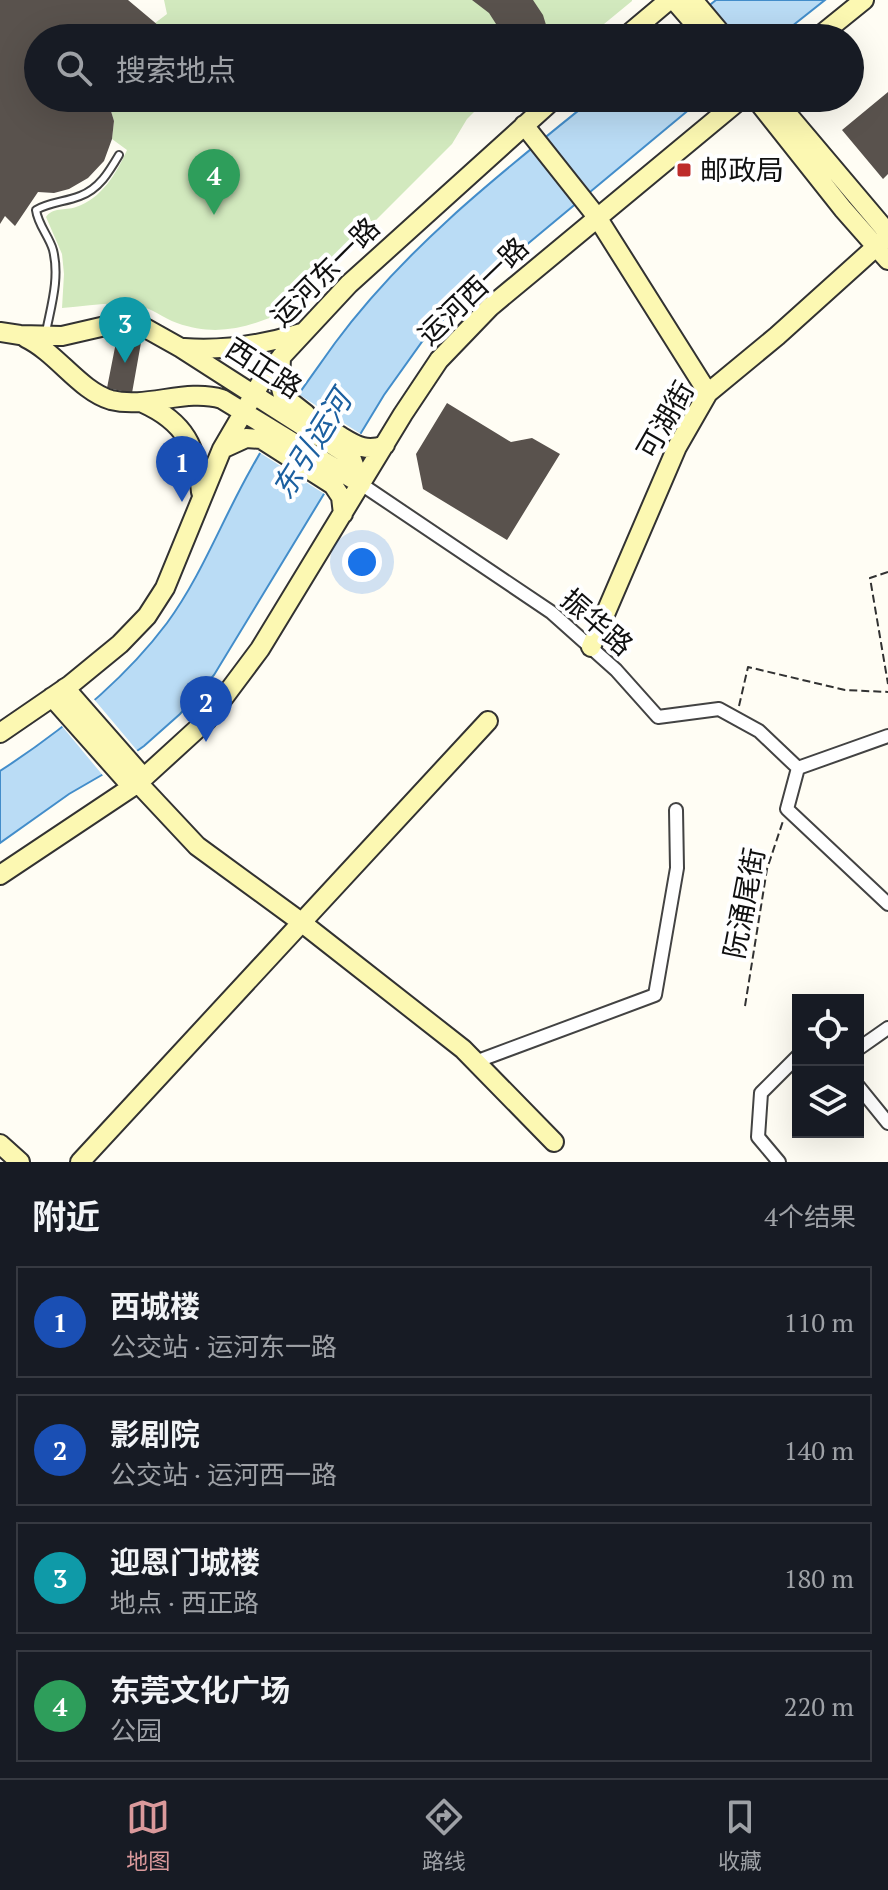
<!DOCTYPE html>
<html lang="zh">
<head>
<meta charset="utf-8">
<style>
  :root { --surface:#171b24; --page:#20242c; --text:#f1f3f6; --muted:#9ea1a6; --line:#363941; --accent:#da999b }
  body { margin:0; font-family:"PT Serif","Noto Sans SC",serif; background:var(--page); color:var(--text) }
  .controls { position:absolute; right:24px; bottom:24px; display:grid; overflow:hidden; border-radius:0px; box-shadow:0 8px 32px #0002 }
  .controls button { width:72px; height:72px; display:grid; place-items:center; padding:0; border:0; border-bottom:2px solid var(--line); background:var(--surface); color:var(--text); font:40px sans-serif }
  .you { position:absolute; left:362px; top:562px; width:28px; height:28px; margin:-20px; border:6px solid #fff; border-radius:50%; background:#1a73e8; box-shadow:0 0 0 12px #1a73e833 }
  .badge { display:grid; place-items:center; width:52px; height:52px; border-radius:50%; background:var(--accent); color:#fff; font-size:26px; font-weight:700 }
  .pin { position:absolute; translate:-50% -66px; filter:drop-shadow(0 2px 4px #0008) }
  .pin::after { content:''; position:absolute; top:42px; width:28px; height:24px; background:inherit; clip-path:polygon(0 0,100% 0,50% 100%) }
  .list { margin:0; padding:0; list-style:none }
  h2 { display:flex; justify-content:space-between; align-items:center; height:104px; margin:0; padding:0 32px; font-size:34px }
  h2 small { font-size:26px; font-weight:400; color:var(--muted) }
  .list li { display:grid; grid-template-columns:52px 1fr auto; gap:24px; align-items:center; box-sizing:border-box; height:112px; margin:0 16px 16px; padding:0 16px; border:2px solid var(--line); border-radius:0px }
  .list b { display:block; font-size:30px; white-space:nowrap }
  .list p { margin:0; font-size:26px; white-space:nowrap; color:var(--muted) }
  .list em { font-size:26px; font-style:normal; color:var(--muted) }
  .icon { flex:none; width:44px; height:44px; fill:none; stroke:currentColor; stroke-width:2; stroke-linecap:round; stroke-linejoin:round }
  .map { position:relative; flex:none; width:888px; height:1162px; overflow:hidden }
  .search { position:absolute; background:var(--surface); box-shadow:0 8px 32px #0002; left:24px; right:24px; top:24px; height:88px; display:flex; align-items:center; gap:20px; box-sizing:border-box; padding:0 28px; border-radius:44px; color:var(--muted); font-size:30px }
  .sheet { height:616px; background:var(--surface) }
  nav { display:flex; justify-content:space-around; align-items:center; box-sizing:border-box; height:112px; border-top:2px solid var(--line); background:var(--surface); font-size:22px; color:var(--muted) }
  nav a { display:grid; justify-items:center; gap:4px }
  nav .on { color:var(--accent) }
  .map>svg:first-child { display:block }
</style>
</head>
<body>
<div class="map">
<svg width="888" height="1162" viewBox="0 0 888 1162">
  <rect width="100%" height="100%" fill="#fffdf4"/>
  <path fill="#d2e9be" d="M164,0H632V1L587,38H163L155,23L167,14Z
    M107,98H488L467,119L452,144L285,311C249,328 216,337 177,323C163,318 152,308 137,305C113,301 87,306 62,308L64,274L62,254L46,217C53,207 64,211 76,207C102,198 116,174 127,150L112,139L114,121Z"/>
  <path fill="#badcf5" stroke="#438dca" stroke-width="2" d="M716,0H825L777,38H669Z
    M594,98H703L471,291L424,339L384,395L214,675L180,714L144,746L107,772L69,794L0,843V771C63,730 122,683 167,623C202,575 222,520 251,469C275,425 306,384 335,343C406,247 502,172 594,98Z"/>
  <path fill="#fffdf4" d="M295,392L364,436L326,495L257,451Z
    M93,698L140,754L105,778L61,725Z"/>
  <path fill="#59524d" d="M0,0H128L159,26L166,36L163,38H38V98H107L114,121L112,139L104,161L88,178L69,189L54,193L38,192L15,226L5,216L0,224Z
    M472,0H533L543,15L550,38H505L489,13Z
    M888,92V174L883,179L842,130Z
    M118,332L142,337L132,393L107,388Z
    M447,403L511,442L532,438L560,454L507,540L423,489L416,454Z"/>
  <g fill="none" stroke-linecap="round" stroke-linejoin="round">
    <g stroke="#434343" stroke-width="10">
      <path id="lane" d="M46,332C51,306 60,278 53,250C49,236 38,225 36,210C50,202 65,202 80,196C99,189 109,172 119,155"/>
    </g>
    <g stroke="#434343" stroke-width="16">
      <path id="street" d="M361,484L551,612L616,670L658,717L719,709L759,731L798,768
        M798,768L787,809L888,904
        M798,768L888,736
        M858,1049L888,1028
        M475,1062L655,995L677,868L676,810
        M858,1086L888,1123
        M779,1162L758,1137L761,1093L798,1056"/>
    </g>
    <g stroke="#323232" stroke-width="22">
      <path id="secondary" d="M674,0L707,38
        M693,0L725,38
        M624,38L669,0
        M817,38L864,0
        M755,98L843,209L888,260
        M774,98L888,233
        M524,125L597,217L708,393
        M0,332L20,335L62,336L114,324L140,325L181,348L351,457L361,484
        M26,338C57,353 80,391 111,400C147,409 186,388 222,399L361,484
        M184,348C224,351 262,345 301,333
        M281,357L280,384L283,396L306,414
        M143,403C185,422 197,447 201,492
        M337,434C354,444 365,453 385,445
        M222,449L246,438L261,439L333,485L341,497L343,514
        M591,647L677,447L708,393L777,336L888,236
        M65,688L144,778
        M52,697L132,787
        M0,733L70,685L120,644L147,616L165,588L222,449L260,384L281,357L349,284L555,98
        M138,783L197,846L301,922L463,1049L554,1142
        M0,875L138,783L207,720L260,649L403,414L439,360L490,307L742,98
        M0,1144L20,1162
        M80,1162L488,721"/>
    </g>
    <path stroke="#323232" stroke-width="2" stroke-dasharray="8 4" stroke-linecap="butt" d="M888,572L870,578L888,684
      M739,706L748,667L845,690L888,692
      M745,1006L767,869L783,821"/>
    <use href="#lane" stroke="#fff" stroke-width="6"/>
    <use href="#street" stroke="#fff" stroke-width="12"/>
    <use href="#secondary" stroke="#fcf8b2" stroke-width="18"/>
  </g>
  <rect fill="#be2c2b" stroke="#fff" stroke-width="3" x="676" y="162" width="16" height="16" rx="4"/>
  <g text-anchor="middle" stroke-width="8" stroke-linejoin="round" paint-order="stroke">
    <g font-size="28" fill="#101010" stroke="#fff" text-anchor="start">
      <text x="700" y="180">邮政局</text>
    </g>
    <g font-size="28" fill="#101010" stroke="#fff">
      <text transform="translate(325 272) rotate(-45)" y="10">运河东一路</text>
      <text transform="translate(473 291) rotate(-44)" y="10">运河西一路</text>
      <text transform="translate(264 368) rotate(33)" y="10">西正路</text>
      <text transform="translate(665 420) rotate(-60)" y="10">可湖街</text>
      <text transform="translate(597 622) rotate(41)" y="10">振华路</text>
      <text transform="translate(744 903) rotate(-79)" y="10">阮涌尾街</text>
    </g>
    <g font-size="30" font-style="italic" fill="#1c60a0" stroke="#fff">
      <text transform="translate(312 445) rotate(-58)" y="10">东引运河</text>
    </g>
  </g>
</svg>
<div class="controls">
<button><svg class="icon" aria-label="locate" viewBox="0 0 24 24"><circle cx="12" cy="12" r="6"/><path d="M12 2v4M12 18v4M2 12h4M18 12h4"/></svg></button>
<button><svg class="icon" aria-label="layers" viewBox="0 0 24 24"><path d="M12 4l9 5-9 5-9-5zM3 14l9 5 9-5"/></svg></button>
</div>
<div class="you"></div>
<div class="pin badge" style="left:182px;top:502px;background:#1a4fb4">1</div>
<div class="pin badge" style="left:206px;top:742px;background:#1a4fb4">2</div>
<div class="pin badge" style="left:125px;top:363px;background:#0f9aa8">3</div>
<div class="pin badge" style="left:214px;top:215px;background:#2e9e5b">4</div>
<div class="search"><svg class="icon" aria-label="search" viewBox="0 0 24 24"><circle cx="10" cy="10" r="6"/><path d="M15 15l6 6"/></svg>搜索地点</div>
</div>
<section class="sheet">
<h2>附近<small>4个结果</small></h2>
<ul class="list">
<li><span class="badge" style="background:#1a4fb4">1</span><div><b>西城楼</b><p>公交站 · 运河东一路</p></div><em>110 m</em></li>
<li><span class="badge" style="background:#1a4fb4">2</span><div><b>影剧院</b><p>公交站 · 运河西一路</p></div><em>140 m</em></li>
<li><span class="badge" style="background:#0f9aa8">3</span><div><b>迎恩门城楼</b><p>地点 · 西正路</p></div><em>180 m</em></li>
<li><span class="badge" style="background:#2e9e5b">4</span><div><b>东莞文化广场</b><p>公园</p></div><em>220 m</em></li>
</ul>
</section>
<nav>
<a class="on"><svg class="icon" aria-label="map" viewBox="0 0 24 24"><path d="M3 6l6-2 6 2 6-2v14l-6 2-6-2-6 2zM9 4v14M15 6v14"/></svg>地图</a>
<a><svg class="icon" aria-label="directions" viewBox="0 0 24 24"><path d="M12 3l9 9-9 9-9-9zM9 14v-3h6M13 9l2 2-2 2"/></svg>路线</a>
<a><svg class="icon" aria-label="saved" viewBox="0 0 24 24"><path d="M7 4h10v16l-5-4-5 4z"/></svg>收藏</a>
</nav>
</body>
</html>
